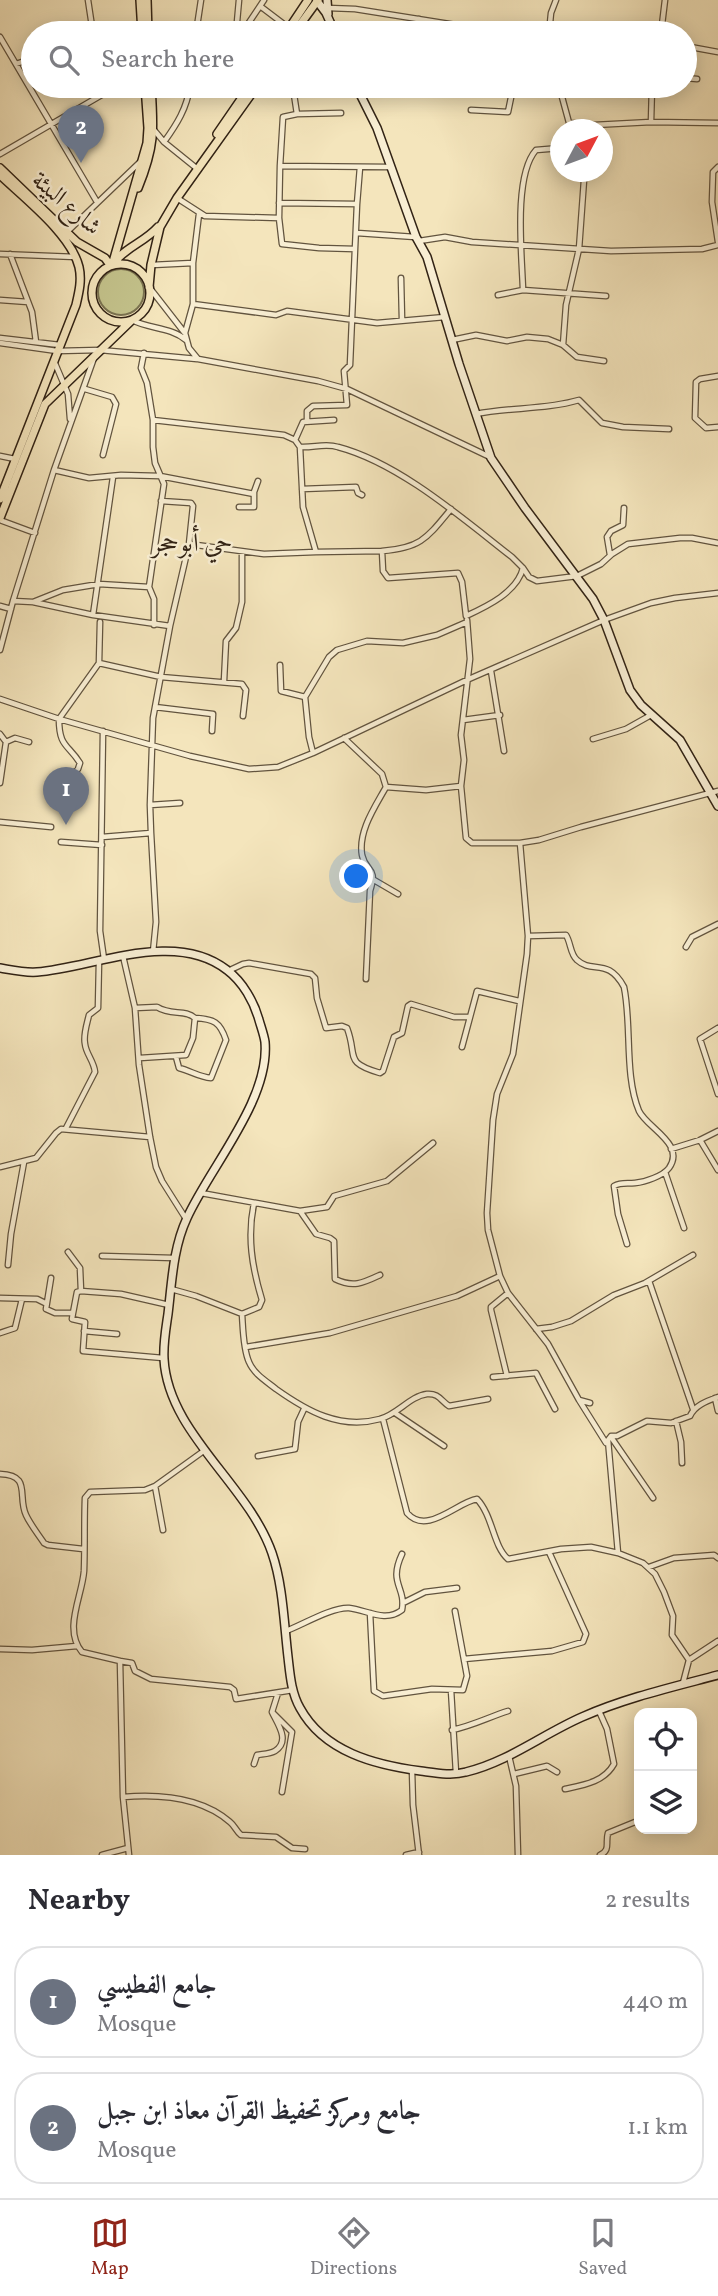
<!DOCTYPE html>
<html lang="en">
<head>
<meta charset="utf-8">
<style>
  :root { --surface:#fff; --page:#f2f2f3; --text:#2b2b33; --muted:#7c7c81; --line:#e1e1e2; --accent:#8f2418 }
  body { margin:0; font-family:Vollkorn,Amiri,serif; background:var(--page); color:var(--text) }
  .controls { position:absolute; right:21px; bottom:21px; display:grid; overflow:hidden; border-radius:14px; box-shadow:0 4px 18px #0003 }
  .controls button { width:63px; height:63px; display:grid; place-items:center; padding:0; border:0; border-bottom:2px solid var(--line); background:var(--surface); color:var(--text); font:35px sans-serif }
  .compass { position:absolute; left:550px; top:119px; width:63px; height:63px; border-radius:50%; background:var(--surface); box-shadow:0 4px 18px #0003; rotate:49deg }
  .you { position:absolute; left:357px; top:877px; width:24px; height:24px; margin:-18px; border:5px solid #fff; border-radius:50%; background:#1a73e8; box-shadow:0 0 0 10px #1a73e833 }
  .badge { display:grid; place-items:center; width:46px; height:46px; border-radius:50%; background:var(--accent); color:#fff; font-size:23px; font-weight:700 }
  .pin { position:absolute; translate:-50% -58px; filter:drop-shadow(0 2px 4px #0008) }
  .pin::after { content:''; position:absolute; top:37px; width:24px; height:21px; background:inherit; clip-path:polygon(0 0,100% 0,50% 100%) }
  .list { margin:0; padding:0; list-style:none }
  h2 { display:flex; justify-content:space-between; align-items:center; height:91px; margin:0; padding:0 28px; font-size:30px }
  h2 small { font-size:23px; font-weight:400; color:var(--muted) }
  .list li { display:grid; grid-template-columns:46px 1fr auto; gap:21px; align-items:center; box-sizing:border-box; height:112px; margin:0 14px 14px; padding:0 14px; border:2px solid var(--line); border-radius:28px }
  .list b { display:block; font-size:26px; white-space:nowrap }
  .list p { margin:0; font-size:23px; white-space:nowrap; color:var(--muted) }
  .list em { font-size:23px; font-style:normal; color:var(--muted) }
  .icon { flex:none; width:38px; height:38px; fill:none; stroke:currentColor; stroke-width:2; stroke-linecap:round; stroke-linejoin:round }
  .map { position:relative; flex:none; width:718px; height:1855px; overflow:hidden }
  .search { position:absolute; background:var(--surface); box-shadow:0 4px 18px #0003; left:21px; right:21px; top:21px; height:77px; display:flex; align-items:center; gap:18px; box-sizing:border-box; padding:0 24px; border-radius:38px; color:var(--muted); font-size:26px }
  .sheet { height:343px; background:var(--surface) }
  nav { display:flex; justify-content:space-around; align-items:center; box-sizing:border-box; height:98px; border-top:2px solid var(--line); background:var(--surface); font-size:19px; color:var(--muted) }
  nav a { display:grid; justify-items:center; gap:4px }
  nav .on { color:var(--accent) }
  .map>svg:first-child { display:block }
</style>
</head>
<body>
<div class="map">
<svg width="718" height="1855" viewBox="0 0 718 1855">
  <rect width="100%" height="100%" fill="#f4e5bc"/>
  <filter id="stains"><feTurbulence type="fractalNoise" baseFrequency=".00286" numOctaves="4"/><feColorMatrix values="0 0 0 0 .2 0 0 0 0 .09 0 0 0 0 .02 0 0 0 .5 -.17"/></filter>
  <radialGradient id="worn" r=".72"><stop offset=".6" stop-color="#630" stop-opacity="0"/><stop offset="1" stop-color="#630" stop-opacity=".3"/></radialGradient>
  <path fill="#c3c28b" stroke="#7a7250" stroke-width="2" d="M98 292a23 23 0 1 1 46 0a23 23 0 1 1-46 0Z"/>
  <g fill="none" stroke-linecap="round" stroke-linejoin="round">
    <g stroke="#62543f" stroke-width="7">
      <path id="street" d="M88,0L93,33
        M260,6L289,28
        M328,8L355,9L462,26L468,33
        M94,33L97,29L119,27L142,31L197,27
        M196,33L201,0
        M236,33L239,0
        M242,33L264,0
        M417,33L419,19
        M549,33L551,13L556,0
        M661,33L665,0
        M0,37L97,202
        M685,46L718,52
        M16,64L33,58
        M685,78L697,79
        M559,86L571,130
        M293,88L297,114
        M471,110L508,112L513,88L542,86
        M651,122L652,86
        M571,123L594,125L651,122L718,123
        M154,130L164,142L195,167
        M164,142C177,124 187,108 190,86
        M0,154L105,93L145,90
        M280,166L283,117L297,114L341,113
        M718,167L713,172L712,202L718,242
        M574,172L582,175L584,180L579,249L566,305L563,345L577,357L604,361
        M177,198L205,216L279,218L280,166L390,167
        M357,204L360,167
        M199,214L193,263V304L185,333L189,348L198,359L318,381L347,389L490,457
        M279,218L282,244L319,248L355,249L357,204L279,203
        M67,232L139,163
        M357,233L415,237
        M419,241L445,237L472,242L611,251L702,249L718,245
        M0,254L76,257
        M10,254L32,312L36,342
        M152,265L193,263
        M401,278L402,320
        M149,287L184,332
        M523,290L606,296
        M498,295L523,290C522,256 513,176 536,150L560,148
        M0,300L28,302
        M193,304L276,315L287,311L377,323L445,317
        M132,320C149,329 171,327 186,340
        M0,338L60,345
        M452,340L476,335L507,341L527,337L548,339L563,345
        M0,343L57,351L100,350L197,359
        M144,353L141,368L147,383L153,420V447L155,463L164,484L149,587L154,599V625
        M54,361L68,394L70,419
        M718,376L700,379L696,382L695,418L706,428L718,427
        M85,389L112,397L116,404L103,455
        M476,414C510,407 545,410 579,400L602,423L623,427L669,429
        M153,420L284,435L295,440L300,447L303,507L316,552L382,551L383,571L388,578L458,573L462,582L466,616C488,606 517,592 523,568L529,577L537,581L577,576L601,564L612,554L628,544L680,538H692L718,543
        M307,421V411L313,406L347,405L344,371L350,365L355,249
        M295,440L303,422L334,420
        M300,447C313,448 325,443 338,447C399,463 462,518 512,557L523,568
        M0,456L15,459
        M54,470L89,478L121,475L160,476L254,494
        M302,489L356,487L358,493L362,495
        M161,501L191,503L193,506L189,544L170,626
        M239,507H254V492L258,481
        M0,520L35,533
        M189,544L264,554L316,552
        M382,551C421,548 427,538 451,509
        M610,555L607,537L611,531L623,525L624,508
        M13,601L33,602L63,590L99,584L149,587
        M33,602L93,615L170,626L153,718L150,805
        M0,606L11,609
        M93,615L113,477
        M0,650L13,601L54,470L94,358
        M99,663L161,677L242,684L246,690L243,716
        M280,665L281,691L305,697
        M491,671L504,751
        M224,681L226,641L236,628L242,602V552
        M0,699L59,719L190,756L249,769L278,767L313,753L469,679L604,620L651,603L675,598L718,593
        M155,707L213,714L212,731
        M463,720L500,715
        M103,731L100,931L104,959
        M0,734L6,742
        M344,738L382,774L386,787L426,790L461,786L466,838L472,843H520L539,840L581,827L718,791
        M593,739L626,729L651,715
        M313,753L309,737L305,697L329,657L337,650L367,641L403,643L437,635L467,622
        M0,783L6,742L15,738L29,742
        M461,786L464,760L461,735L470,659L467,620
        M51,792L66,794L73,791L72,775L78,769L80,763C68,744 59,747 59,719L99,663L100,622
        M0,822L51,827
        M151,833L150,805L180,803
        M102,837L151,833L156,922L153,952
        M61,842L102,845
        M520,843L528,936L527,954L513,1054L497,1094L493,1120L487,1213L488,1230L500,1276L508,1293L548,1344L579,1400L590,1403
        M374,880L398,894
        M528,936L566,935C571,943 570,954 577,960C592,974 608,957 624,987C632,1025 624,1075 639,1111C647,1128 686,1144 669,1168C663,1176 645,1182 635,1183C627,1184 621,1182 614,1186L618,1214L627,1244
        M686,947L692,937L718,924
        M123,956L135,1008L139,1065L150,1137L156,1167L162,1181L186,1219
        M228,971L243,964L249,963L311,974L315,978L317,998L326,1028L342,1026L347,1028C358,1057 343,1062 380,1073L383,1071L394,1037L402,1033L408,1006L411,1004L454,1017H469
        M366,979L370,891C378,866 366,873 362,855C358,831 375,807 386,787
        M135,1008L157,1007C171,1016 185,1009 195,1018L193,1038L186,1055L140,1058
        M718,1028L700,1039L718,1094
        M462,1047L477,991L519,1001
        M176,1057L179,1068C191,1071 199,1077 211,1078L226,1040C220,1022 214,1019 195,1018
        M66,1128L95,1072C94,1061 86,1054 85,1044C83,1035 87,1024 89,1015L98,1008L99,961
        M700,1140L718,1131
        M671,1149L700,1140L718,1170
        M0,1167L36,1158L56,1133L61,1129L150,1137
        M665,1172L684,1228
        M201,1193L300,1211L316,1234L330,1238L334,1241L335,1279C353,1288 363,1283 380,1275
        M300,1211L327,1207L334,1196L387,1181L433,1143
        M68,1252L80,1268L81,1291
        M102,1256L174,1258
        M8,1265L11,1234L24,1162
        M51,1278L46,1309L55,1313H73L72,1319L85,1322L83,1351L163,1358
        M649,1281L693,1409
        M171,1289L196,1296L242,1314C243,1328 243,1349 249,1362C254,1374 266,1381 276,1389C307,1411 340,1430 380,1419C397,1415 410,1396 427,1394C439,1393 441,1401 449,1406L488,1399
        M0,1298L37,1299L45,1303
        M73,1313L77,1292L81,1291L121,1294L169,1305
        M242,1314L259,1307L262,1300C252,1267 247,1237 254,1203
        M536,1329L552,1327L571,1321L614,1295L645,1283L693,1255
        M84,1331L117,1334
        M0,1333L15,1328L22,1299
        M246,1347L330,1333L457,1296L500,1276
        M507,1376L491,1310V1307L508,1293
        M493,1377L536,1373L555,1409
        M715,1398L718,1411
        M579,1400L606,1443
        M395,1413L444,1446
        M383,1419L407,1513C427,1536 457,1502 477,1499C493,1516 493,1546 508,1559L561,1549L591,1547L618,1553L643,1563L655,1574L664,1592L673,1616L672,1635L689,1660L683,1683
        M676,1421L681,1442L682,1463
        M611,1437L653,1498
        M258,1456L295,1449L298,1422L304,1409
        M0,1474C32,1475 17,1496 26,1515C30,1524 38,1534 44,1543L48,1545L83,1549
        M155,1486L163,1530
        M618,1553L608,1440L611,1436H617L647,1421L671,1423L690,1416C695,1405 707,1401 718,1397
        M649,1567L674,1558L714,1555L718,1558
        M403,1603L425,1592L457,1588
        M370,1613L374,1691L383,1696L432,1689L463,1690L467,1676L455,1611
        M286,1631C302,1625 332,1607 349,1608C367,1610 385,1623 402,1610C406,1586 388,1584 402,1554
        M0,1649L32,1650L77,1646
        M464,1659L552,1651L583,1642L586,1634L549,1552
        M689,1660L718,1641
        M120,1661L132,1663L135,1671L151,1679L230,1687L234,1690L236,1699L293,1690
        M451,1690L456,1773
        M273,1713L292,1732L282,1792
        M452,1730C472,1726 489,1717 508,1711
        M509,1756L516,1786L518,1855
        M254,1764L257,1755C262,1754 270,1754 275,1751C291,1741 277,1723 272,1712L278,1693
        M412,1770L413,1805L419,1855
        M514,1774L547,1766L557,1772
        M565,1789C584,1785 604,1782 614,1764L607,1729L599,1711
        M123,1797C159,1794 201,1797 230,1822C235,1826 236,1831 241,1835L276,1837L292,1848L305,1849
        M102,1855L128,1848
        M129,1855L123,1797L120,1661L82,1652C63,1629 82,1597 84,1571C85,1547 84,1523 85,1498L90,1492L145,1490L155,1486L205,1450
        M406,1855L419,1852
        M600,1855C611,1850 605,1843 608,1833L635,1822"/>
    </g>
    <g stroke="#322315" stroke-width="10">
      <path id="secondary" d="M327,0L328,14
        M317,1L326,13L335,33
        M356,86L377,128L416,237L427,257L459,364L491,458L525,508L593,599L604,620L630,690L641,705L680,740L718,806
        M0,968C12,970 25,973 37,972C95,967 175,929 227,970C243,982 254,1002 259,1020C261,1027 264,1035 265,1042C270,1100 210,1167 187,1218C173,1248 172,1281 168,1314C166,1328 163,1344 164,1359C168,1433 248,1484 272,1553C283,1585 284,1623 288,1657C290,1674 291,1692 300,1708C324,1752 375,1765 421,1771C436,1773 452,1776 466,1772C508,1762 543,1734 582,1717C625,1698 673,1687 718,1675"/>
    </g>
    <g stroke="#322315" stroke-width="10">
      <path id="primary" d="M140,0L142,33
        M147,0L148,33
        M286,33L308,0
        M294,33L318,0
        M217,134L250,86
        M0,168L77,242L105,258L110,265
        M0,175C24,198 71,234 79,267C82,280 79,292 76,305L0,499
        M138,188C155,146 154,131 151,86
        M113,262L147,143L148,128L145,86
        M92 293a29 29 0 1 1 58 0a29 29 0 1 1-58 0Z
        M113,264C124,248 145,242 158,227
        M149,287L151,265L160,227L177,198L257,86
        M0,518L45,404L132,320"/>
    </g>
    <use href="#street" stroke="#f8eed3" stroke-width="4.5"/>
    <use href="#secondary" stroke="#f8eed3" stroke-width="7"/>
    <use href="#primary" stroke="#f4e5bc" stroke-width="7"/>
  </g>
  <g text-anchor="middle" stroke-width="5" stroke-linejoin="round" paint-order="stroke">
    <g font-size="24" fill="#322315" stroke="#f8eed3">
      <text transform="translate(67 203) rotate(41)" y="8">شارع البيئة</text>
    </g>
    <g font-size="26" fill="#322315" stroke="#f8eed3">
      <text x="192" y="551">حي أبوحجر</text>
    </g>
  </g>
  <rect width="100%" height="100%" filter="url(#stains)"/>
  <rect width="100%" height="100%" fill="url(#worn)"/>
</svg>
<div class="controls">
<button><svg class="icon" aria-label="locate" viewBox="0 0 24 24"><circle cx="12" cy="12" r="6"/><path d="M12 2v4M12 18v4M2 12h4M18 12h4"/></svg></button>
<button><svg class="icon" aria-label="layers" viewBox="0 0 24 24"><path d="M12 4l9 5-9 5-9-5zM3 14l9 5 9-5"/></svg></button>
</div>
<svg class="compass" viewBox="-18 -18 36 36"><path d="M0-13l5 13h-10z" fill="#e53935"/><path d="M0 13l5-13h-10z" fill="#7c7c81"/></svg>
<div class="you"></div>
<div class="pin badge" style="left:66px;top:825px;background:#6b7280">1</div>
<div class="pin badge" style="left:81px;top:163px;background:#6b7280">2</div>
<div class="search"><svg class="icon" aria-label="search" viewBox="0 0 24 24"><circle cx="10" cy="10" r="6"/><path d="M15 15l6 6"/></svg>Search here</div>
</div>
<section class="sheet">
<h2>Nearby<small>2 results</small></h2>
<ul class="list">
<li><span class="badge" style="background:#6b7280">1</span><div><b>جامع الفطيسي</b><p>Mosque</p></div><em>440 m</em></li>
<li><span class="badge" style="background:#6b7280">2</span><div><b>جامع ومركز تحفيظ القرآن معاذ ابن جبل</b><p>Mosque</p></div><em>1.1 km</em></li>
</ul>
</section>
<nav>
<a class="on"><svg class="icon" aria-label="map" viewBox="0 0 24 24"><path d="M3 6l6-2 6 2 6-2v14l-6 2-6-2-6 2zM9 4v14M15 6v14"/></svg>Map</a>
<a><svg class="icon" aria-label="directions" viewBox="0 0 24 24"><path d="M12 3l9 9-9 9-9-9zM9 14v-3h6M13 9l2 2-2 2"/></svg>Directions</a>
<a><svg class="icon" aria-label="saved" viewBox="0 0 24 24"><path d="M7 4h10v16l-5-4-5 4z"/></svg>Saved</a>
</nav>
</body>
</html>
